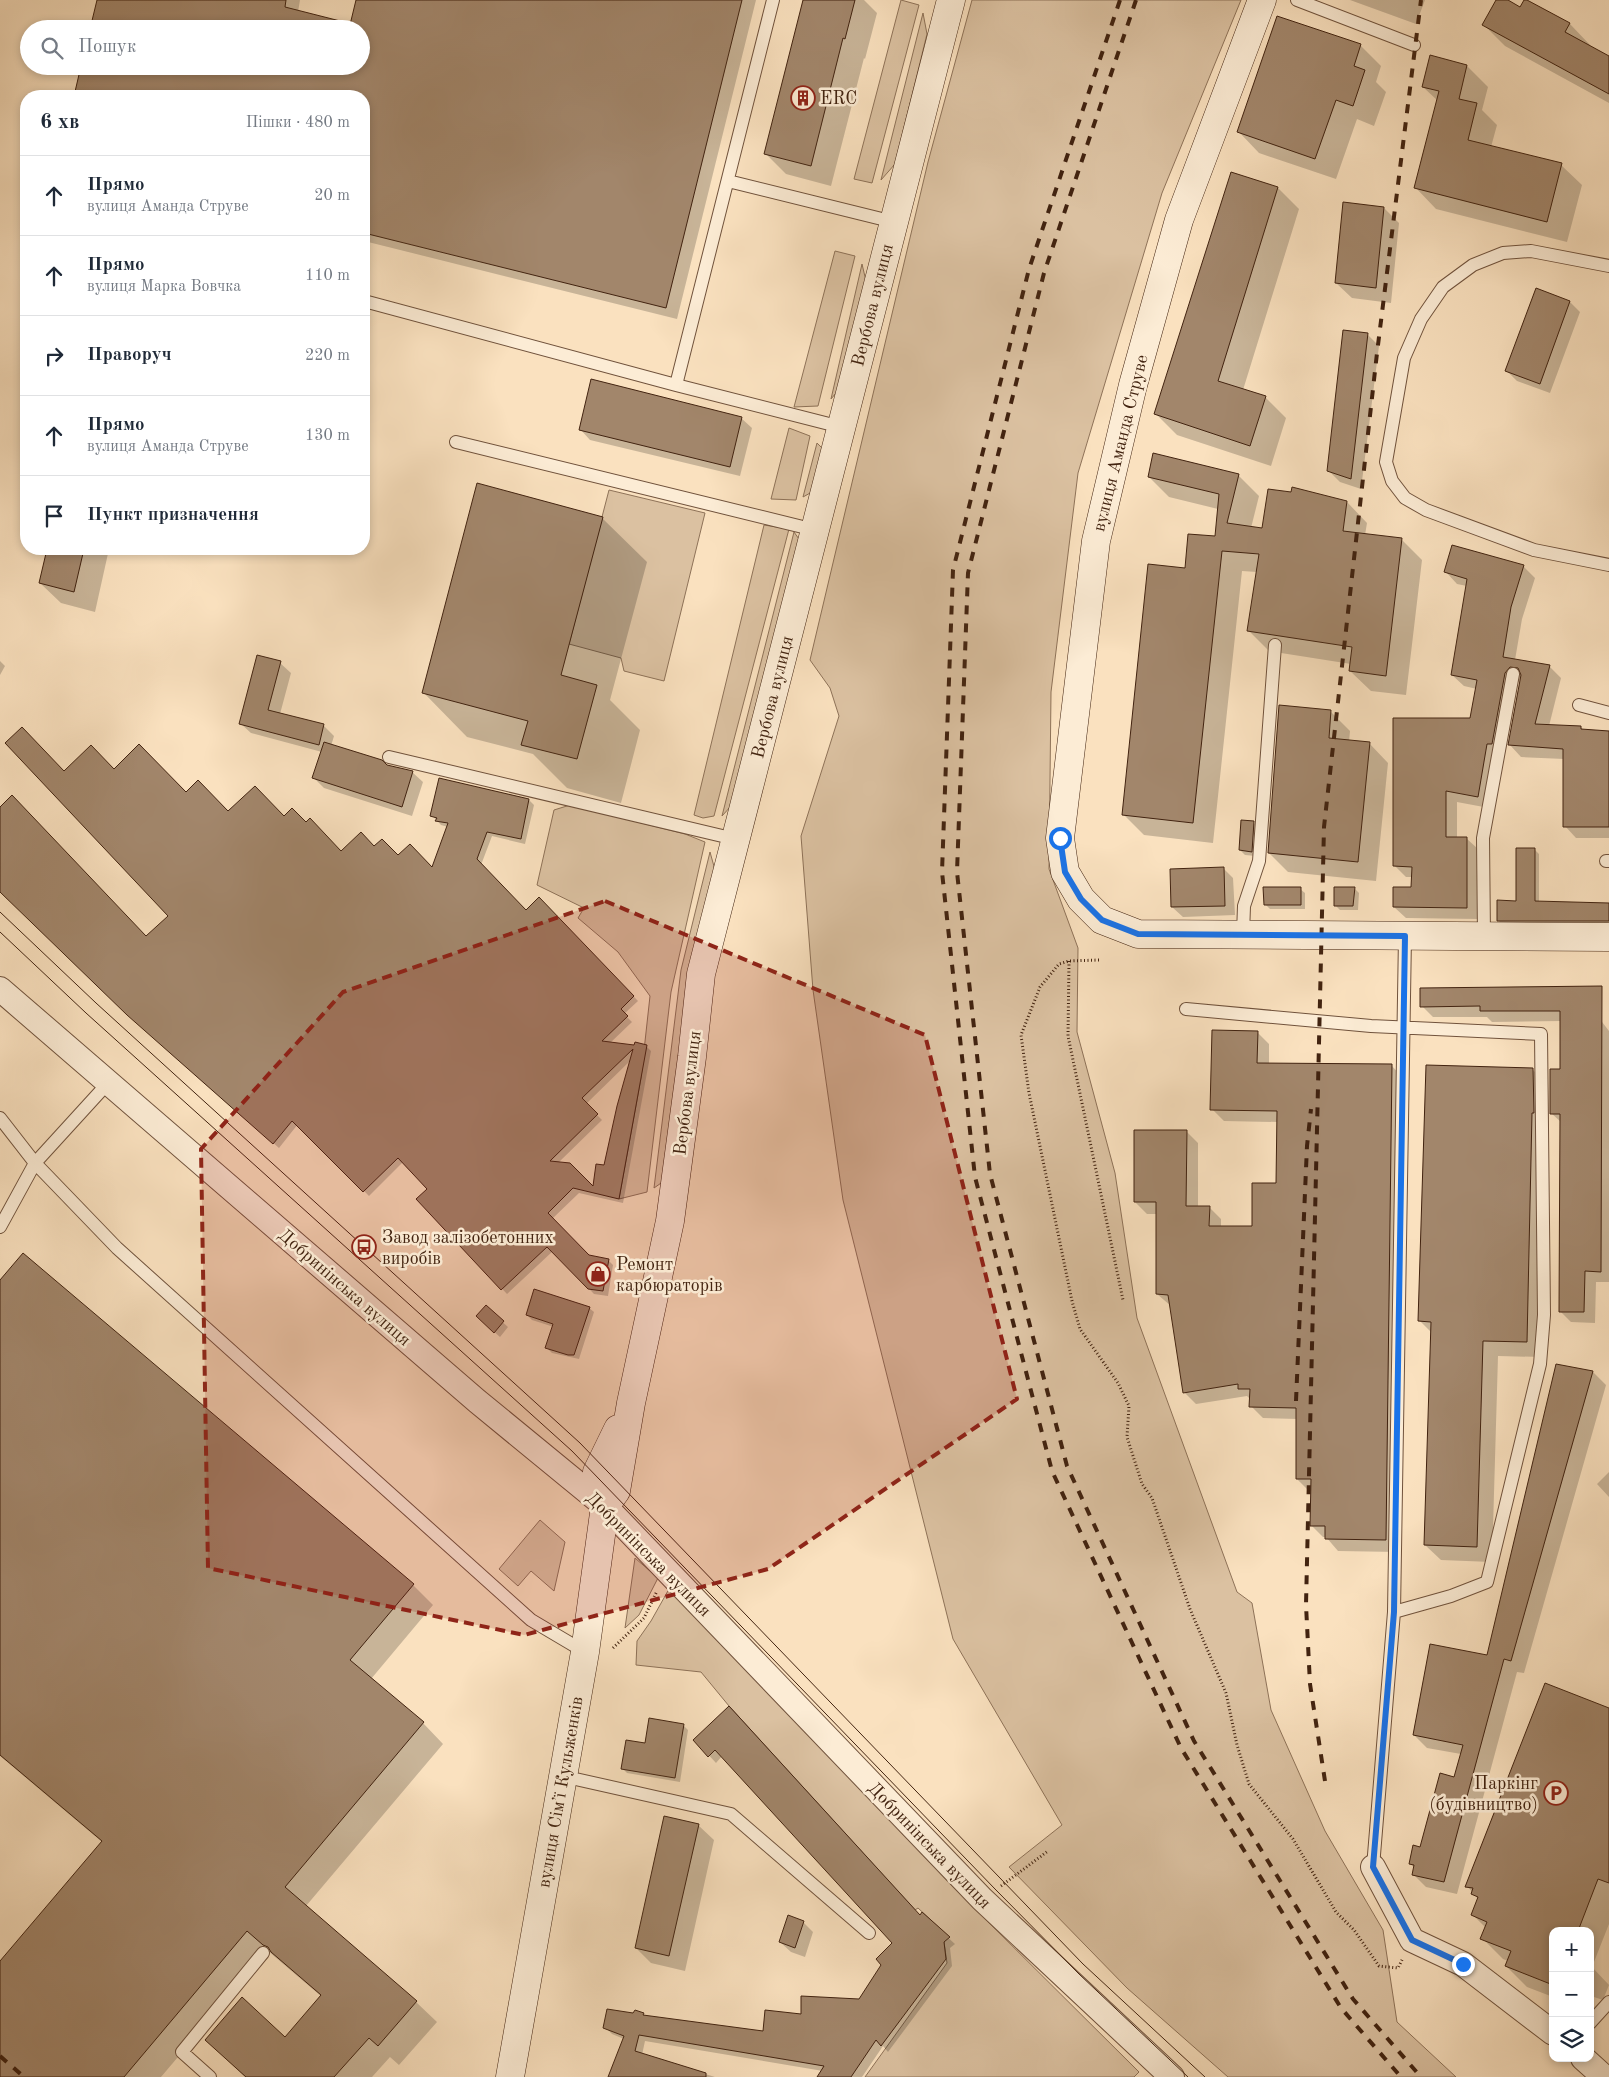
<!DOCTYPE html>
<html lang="uk">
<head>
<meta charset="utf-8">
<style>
  :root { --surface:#fff; --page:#f6f6f7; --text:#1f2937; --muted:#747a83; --line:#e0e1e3 }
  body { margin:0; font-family:"Old Standard TT",serif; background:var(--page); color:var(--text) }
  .controls { position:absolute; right:15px; bottom:15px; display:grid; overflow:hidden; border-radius:10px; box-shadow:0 2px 8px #0003 }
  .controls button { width:45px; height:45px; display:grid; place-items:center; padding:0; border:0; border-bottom:1px solid var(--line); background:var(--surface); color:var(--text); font:25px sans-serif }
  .stop { position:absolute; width:15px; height:15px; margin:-11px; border:4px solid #1a73e8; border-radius:50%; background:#fff }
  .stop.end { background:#1a73e8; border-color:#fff; box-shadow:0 1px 5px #0008 }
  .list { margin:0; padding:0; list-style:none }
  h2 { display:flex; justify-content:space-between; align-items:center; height:65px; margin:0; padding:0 20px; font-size:21px }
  h2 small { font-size:16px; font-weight:400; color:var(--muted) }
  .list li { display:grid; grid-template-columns:32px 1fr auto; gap:15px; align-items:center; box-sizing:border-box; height:80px; padding:0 20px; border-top:1px solid var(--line) }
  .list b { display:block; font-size:19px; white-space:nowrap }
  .list p { margin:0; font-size:16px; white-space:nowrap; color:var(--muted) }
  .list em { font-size:16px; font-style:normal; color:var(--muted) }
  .icon { flex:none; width:28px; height:28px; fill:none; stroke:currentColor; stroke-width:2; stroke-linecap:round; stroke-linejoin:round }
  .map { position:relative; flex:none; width:1609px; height:2077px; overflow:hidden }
  .search { position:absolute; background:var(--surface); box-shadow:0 2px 8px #0003; left:20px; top:20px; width:350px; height:55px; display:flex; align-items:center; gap:12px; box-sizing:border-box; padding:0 18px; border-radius:28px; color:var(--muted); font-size:19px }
  .panel { position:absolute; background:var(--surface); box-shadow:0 2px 8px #0003; left:20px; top:90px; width:350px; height:465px; border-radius:20px }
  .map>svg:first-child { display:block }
</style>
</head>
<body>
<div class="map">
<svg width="1609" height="2077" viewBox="0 0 1609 2077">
  <rect width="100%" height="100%" fill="#fae1bf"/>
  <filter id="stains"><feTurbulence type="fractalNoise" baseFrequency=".004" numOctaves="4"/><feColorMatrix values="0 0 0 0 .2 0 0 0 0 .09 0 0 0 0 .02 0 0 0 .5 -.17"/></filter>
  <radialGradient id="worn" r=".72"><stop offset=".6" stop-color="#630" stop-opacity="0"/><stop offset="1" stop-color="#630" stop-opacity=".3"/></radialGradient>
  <path fill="#dbc1a1" stroke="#8e7258" d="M901,0L919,5L872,183L854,179Z
    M972,0H1241L1162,193L1078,473L1051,692L1049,869L1078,948L1077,1032L1115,1173L1137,1318L1237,1592L1252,1603L1271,1710L1325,1831L1383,1930L1397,2022L1456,2077H1228L1127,1988L1009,1867L1062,1825L953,1639L843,1200L813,990L801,836L839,716L830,688L810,660L928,162Z
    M923,13L927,34L895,164L881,180Z
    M835,251L855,256L818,406L794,407Z
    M862,264L866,281L841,387L831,399Z
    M789,428L810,436L796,500L771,499Z
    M817,443L825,451L812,492L803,497Z
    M609,490L705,513L664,681L624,671L621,658L569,644Z
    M764,525L789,529L714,816L703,818L694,815Z
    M794,532L801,542L732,805L722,816Z
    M570,805L685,834L705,842L671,992L647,1192L619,1199L641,1078L650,996L618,952L578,918L584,908L537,885L554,810Z
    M710,852L715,870L664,1181L654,1188L681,970Z
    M540,1520L565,1542L554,1591L531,1571L518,1586L499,1569Z
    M635,1558L658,1578L639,1615L625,1628Z
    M669,1589L959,1893L1139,2072L1134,2077H865L947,1963L944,1942L949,1937L918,1908L915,1910L729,1706L701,1672L636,1665L637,1641L651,1621Z"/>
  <path fill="#0003" fill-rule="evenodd" d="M98,0H300L298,12L351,25L365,0H756L677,319L364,241V96H75L82,66H361V29H91Z
    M804,0H864L877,13L865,59L864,58L831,186L786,174L765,153Z
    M1350,0H1425L1416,24Z
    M1498,0H1506L1521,8L1525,0L1570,24L1590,45L1589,47L1609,58V103L1505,46L1484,25Z
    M1278,17L1361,46L1381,66L1376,82L1386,92L1374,126L1357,119L1336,179L1259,153L1239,132Z
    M1431,57L1467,66L1488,87L1482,110L1497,125L1491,147L1561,165L1582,185L1567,242L1436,209L1416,188L1438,101L1423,87Z
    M1232,174L1278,188L1299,209L1243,390L1265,397L1286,418L1271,466L1177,435L1156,414Z
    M1384,208L1399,223L1391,303L1352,298L1336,283Z
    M1537,290L1570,302L1580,312L1550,393L1517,381L1507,371Z
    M1345,332L1368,335L1379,346L1361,489L1340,482L1328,470Z
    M741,418L752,428L740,476L590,440L580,429Z
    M1238,475L1259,496L1251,528L1264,530L1347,502L1367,523L1365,535L1401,539L1422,560L1406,695L1371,691L1350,671L1351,664L1269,651L1249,631L1257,572L1242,571L1213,843L1144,835L1124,815L1186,569L1216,537L1218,509L1169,497L1149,477Z
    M602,518L647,562L610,700L640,730L621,803L567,788L533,754L467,737L423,692Z
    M48,549H109L95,612L61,603L40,583Z
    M1523,566L1535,578L1522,619L1515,660L1549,666L1561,678L1549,726L1580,727L1585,731L1609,732V838H1576L1565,826L1564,759L1521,757L1510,745L1522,678L1516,684L1489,808L1457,802V838H1466L1478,849V919L1406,918L1394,907L1412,889L1413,877H1406L1394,865L1471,720L1477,689L1464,686L1452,675L1467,586L1457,584L1446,572Z
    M0,661L5,666L0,675Z
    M280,663L291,673L280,714L324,726L334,736L331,746L387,766L412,772L423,782L412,816L324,788L314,778L322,752L251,733L240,723Z
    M1280,706L1331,712L1350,731L1349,742L1369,743L1388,763L1376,881L1288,872L1269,853Z
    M114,770L186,794L228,813L284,817L342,852L374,848L432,869L448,827L441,825L432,815L529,800L534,805L525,844L492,836L481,865L526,911L539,899L638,1001L624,1014L632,1022L609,1044L646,1046L651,1051L623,1203L579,1193L552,1219L588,1257L608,1260L613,1265L608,1296L594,1294L553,1251L507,1294L418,1199L429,1189L403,1162L369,1196L298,1124L279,1148L134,1020L0,890V808L146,938L169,916L64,773ZM631,1060L605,1166L594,1189L558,1163L602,1120L586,1104Z
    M1253,822L1258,827L1256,856L1245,855L1240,850Z
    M1534,849L1539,854V902L1609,904V926L1503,925L1498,920L1517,902Z
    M1223,868L1233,878L1235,915L1183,917L1172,907Z
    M1300,889L1305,893V909H1270L1265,904Z
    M1355,889L1359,893L1358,910H1340L1335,905Z
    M1576,988L1609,1031V1282H1596L1595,1323L1571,1322L1560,1311L1561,1122L1551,1113L1561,1071V1021L1492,1022L1487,1017H1433L1422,1006Z
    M1257,1032L1269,1044V1064L1392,1066L1403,1078L1398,1552L1338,1551L1326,1537H1323L1311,1525L1312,1491H1309L1297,1479V1419L1263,1418L1251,1406V1400L1247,1396L1196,1404L1184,1392L1171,1306L1157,1294V1214H1147L1135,1202L1186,1131L1198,1143V1207H1209L1221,1219V1227H1253L1277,1185L1278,1122L1224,1121L1212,1109Z
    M1533,1070L1548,1085L1549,1128H1547L1542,1357L1498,1356L1492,1562L1441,1560L1425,1545L1432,1333L1420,1321Z
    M0,1282L413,1585L433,1605L371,1679L423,1723L443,1744L306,1906L416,2002L437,2022L399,2065L390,2057L372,2077H245L206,2040L286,2039L322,1997L268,1951L161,2077H0V1963L102,1842L0,1756Z
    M486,1307L508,1327L500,1337L482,1321Z
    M589,1308L594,1312L579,1359L552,1353L547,1348L554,1327L532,1320L527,1315Z
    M1557,1366L1593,1372L1606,1385L1524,1673L1517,1672L1457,1894L1426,1887L1413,1874L1415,1868L1410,1864L1421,1848L1455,1778L1461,1754L1427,1748L1414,1735L1488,1656Z
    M1609,1472V1497L1597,1484Z
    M729,1708L920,1916L922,1914L955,1944L950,1948L952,1966L888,2052L883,2046L862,2077H819L823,2071L645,2041L642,2055L715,2077H609L624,2039L612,2034L605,2027L634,2015L643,2014L646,2016L764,2032L802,2016L860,2000L882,1965L893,1943L722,1756L716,1763L695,1740Z
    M1609,1709V1924L1592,1967L1609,1985L1603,2000L1594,1997L1590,2006V1931H1553V1997L1527,1987L1506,1966L1508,1961L1503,1959L1482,1938L1486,1928L1473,1915L1479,1900L1467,1886Z
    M683,1725L688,1730L680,1782L627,1773L623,1769L646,1745Z
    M698,1825L714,1840L685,1971L651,1963L636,1948Z
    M803,1922L813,1932L805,1957L791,1952L780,1942Z"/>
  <path fill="#a2866b" stroke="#422310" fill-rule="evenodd" d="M97,0H286L285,7L348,23L347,29H90Z
    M356,0H742L666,308L364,233V96H74L81,66H361V29H349Z
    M803,0H855L845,39L843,38L811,166L764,154Z
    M1496,0H1508L1520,7L1524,0H1527L1570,23L1565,32L1609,56V94L1482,25Z
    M1277,16L1361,44L1354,66L1365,70L1353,106L1336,100L1315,159L1237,132Z
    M1430,55L1467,65L1459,99L1477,103L1468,140L1562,163L1547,222L1414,188L1439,91L1422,87Z
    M1231,172L1278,187L1218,381L1266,396L1250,446L1154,414Z
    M1343,202L1384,207L1376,288L1335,283Z
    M1536,288L1570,301L1540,384L1505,371Z
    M1343,330L1368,333L1351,479L1327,471Z
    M591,379L742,417L730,467L579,430Z
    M1153,453L1239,474L1227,523L1262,528L1268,489L1291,492L1292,487L1347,501L1343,531L1402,538L1386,676L1349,671L1352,647L1247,631L1259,554L1222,551L1193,823L1122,815L1148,564L1185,568L1188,534L1215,536L1219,494L1148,477Z
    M477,483L603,517L561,675L597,685L577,759L521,745L528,721L422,693Z
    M1452,545L1524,565L1511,607L1503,657L1550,665L1535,724L1581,726V729L1609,731V827H1563V749L1508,745L1521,675L1518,668L1510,667L1505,673L1492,744H1487L1478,797L1446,791V837H1467V908L1393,907V887H1411L1412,867L1393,866V718H1470L1477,680L1451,675L1467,579L1444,572Z
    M47,549H84L74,592L39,583Z
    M257,655L281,661L268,710L324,724L319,745L239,724Z
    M1279,705L1331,710L1329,738L1370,742L1358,862L1268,853Z
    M22,727L64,771L91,745L114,769L139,744L186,792L198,780L228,811L255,786L284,816L292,808L306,822L310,818L341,851L361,832L374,846L382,839L398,855L410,844L432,867L448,823L435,821L437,818L430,816L439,778L529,799L521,839L487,832L477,859L526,910L539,897L634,996L621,1009L628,1016L602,1041L634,1045L635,1042L647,1045L619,1199L573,1188L548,1213L589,1255L609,1259L603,1291L588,1289L547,1247L501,1290L416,1199L427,1189L398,1158L363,1192L292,1121L273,1144L127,1015L0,892V807L12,795L146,936L168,916L5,743ZM633,1049L617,1106L604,1165L596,1164L593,1186L570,1163L550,1161L598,1114L582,1098Z
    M324,742L382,760L387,765L413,771L402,807L312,778Z
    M1241,820L1254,821L1252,852L1239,850Z
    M1516,848H1535V901L1609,903V921H1497V900L1516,901Z
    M1224,867L1225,906L1171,907L1170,869Z
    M1263,887H1301V905H1264Z
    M1334,887H1355L1353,906H1334Z
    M1602,986L1601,1272L1585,1271L1584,1312H1559L1560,1114H1550V1069H1560V1011H1480V1006L1420,1007V988Z
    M1212,1030L1258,1031L1257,1063L1392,1064L1386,1540L1325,1539V1526H1310L1311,1479H1296V1408L1249,1407L1250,1389H1238V1384L1183,1393L1168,1295L1156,1294V1202H1134V1130H1187L1186,1206H1210L1209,1226H1252V1183H1276L1277,1111L1210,1110Z
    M1426,1065L1533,1068L1534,1113H1532L1527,1342L1483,1341L1477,1547L1424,1545L1431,1322L1418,1321Z
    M23,1253L414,1584L350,1660L424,1722L285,1887L417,2001L378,2046L369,2038L334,2077H246L205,2040L242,1997L285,2037L321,1995L271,1952L268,1947L263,1945L247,1931L124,2077H0V1961L102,1841L0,1755V1280Z
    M534,1289L590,1307L574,1355H568L545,1348L553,1324L526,1315Z
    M486,1305L504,1321L494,1333L476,1316Z
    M1556,1364L1593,1371L1511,1661L1504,1659L1444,1882L1412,1875L1414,1865L1409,1864L1413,1845L1420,1847L1440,1773L1454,1777L1463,1745L1413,1735L1430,1644L1487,1655Z
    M1545,1683L1609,1708V1883L1598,1879L1578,1931H1553V1985L1505,1966L1511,1951L1480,1939L1487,1922L1471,1915L1478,1897L1471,1894L1473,1888L1465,1887Z
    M729,1706L920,1915L922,1912L950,1937L944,1942L946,1959L881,2046L876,2040L851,2077H817L824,2066L639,2035L635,2051L706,2073V2077H608L624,2036L603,2028L607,2009L633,2013L635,2010L644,2013L643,2015L763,2031L765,2010L801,2014V1996L859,1999L881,1965L876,1959L892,1943L715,1750L708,1757L693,1740Z
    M649,1718L684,1724L675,1778L621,1769L626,1740L645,1743Z
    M664,1816L699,1824L669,1956L635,1948Z
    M788,1915L804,1921L795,1948L779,1942Z"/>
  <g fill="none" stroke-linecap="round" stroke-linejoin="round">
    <g stroke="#70523c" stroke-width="14">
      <path id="service" d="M1297,0L1414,45
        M728,181L894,222
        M1609,266L1531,251L1503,253L1473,265L1443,287L1421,319L1404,358L1386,462L1392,481L1405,498L1426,510L1534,550L1609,565
        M364,301L676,385L841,427
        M676,385L773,0
        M456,442L815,530
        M1579,705L1609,713
        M389,757L735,839
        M1606,861H1609
        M1243,934L1244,906L1259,861L1275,645
        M1484,936L1483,838L1513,674
        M1186,1009L1371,1026L1541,1034L1544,1315L1540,1364L1487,1582L1451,1596L1394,1612
        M0,1118L35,1163L117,1248L531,1620L585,1652
        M0,1227L35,1163L108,1083
        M562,1776L731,1814L869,1933
        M1373,1867L1394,1612L1405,936
        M1590,2023L1609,2002
        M210,2077L182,2052L263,1953"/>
    </g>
    <g stroke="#70523c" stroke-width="26">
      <path id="minor" d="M0,989L477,1401L605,1506L982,1899L1172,2077
        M1373,1867L1412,1940L1463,1964L1553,2033
        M1583,2058L1604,2077"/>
    </g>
    <g stroke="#422310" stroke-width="29">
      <path id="secondary" d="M1262,0L1179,220L1133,385L1096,541L1060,838L1065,872L1081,899L1102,920L1138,934L1609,937
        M605,1506L616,1491L631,1403L670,1221L692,1057L701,974L951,0
        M510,2077L585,1652L605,1506L597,1472L618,1429"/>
    </g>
    <path stroke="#422310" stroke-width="3" stroke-dasharray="1 2.5" stroke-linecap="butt" d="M1099,960L1069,961L1059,964L1040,987L1021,1035L1029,1093L1072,1301L1080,1329L1118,1383L1129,1406L1127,1437L1142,1484L1152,1498L1190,1609L1226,1693L1237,1745L1249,1784L1293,1839L1336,1912L1354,1930L1379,1966L1398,1968L1403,1958
      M1069,961L1068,1036L1123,1300
      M613,1648L644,1618L657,1591
      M1001,1886L1048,1851"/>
    <use href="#service" stroke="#fcecd5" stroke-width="12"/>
    <use href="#minor" stroke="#fcecd5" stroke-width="24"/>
    <use href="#secondary" stroke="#fcecd5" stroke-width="28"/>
    <path stroke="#422310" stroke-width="1" d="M0,912L96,1003L580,1443L1083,1964L1205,2077
      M0,932L86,1013L572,1451L995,1889L1079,1974L1188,2077"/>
    <path stroke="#422310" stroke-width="4" stroke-dasharray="9 9" stroke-linecap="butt" d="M1120,0L1029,269L953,570L942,872L975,1177L1052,1471L1181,1748L1341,2008L1401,2077
      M1136,0L1044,273L968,573L957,872L990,1174L1067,1466L1194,1741L1353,1999L1421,2077
      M1296,1401L1307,1146L1311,1109
      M1325,1781L1310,1684L1306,1605L1324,827L1377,353L1421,0
      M0,2056L24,2077"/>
  </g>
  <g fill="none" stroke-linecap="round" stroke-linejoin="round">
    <path stroke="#1a73e8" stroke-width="6" d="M1060,838L1065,872L1081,899L1102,920L1138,934L1405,936L1394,1612L1373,1867L1412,1940L1463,1964"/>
  </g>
  <path fill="#8f2418" fill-opacity="0.2" stroke="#8f2418" stroke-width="4" stroke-dasharray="10 6" stroke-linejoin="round" d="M605,901L925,1035L1017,1399L768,1569L524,1635L208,1568L201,1149L343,992Z"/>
  <defs>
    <g id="building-ring" transform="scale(1.25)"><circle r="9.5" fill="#fcecd5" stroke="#8f2418" stroke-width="1.5"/><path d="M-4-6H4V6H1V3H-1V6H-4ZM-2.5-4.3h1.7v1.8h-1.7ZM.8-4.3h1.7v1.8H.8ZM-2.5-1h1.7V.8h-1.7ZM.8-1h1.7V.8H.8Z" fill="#8f2418"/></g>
    <g id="bus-ring" transform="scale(1.25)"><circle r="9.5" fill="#fcecd5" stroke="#8f2418" stroke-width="1.5"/><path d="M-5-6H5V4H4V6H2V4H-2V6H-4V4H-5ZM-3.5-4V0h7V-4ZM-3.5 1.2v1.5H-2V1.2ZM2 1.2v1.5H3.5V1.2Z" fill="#8f2418"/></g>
    <g id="shop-ring" transform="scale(1.25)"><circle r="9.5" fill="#fcecd5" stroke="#8f2418" stroke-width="1.5"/><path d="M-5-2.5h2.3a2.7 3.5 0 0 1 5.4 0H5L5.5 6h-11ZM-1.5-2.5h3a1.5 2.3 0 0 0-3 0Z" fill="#8f2418"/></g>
    <g id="parking-ring" transform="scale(1.25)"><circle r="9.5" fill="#fcecd5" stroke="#8f2418" stroke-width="1.5"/><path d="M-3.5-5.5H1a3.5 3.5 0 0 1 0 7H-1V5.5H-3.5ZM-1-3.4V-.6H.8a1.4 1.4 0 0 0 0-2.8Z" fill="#8f2418"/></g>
  </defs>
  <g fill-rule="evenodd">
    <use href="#building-ring" x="803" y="98"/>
    <use href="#bus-ring" x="364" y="1247"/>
    <use href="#shop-ring" x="598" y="1274"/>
    <use href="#parking-ring" x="1556" y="1793"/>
  </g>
  <g text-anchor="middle" stroke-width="5" stroke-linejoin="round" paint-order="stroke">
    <g font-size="18" fill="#422310" stroke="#fcecd5" text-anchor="start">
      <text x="820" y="104">ERC</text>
      <text x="382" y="1243">Завод залізобетонних<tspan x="382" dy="21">виробів</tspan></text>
      <text x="616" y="1270">Ремонт<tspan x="616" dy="21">карбюраторів</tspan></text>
      <text x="1538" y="1789" text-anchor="end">Паркінг<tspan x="1538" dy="21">(будівництво)</tspan></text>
    </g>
    <g font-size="18" fill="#422310" stroke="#fcecd5">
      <text transform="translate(872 305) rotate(-76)" y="6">Вербова вулиця</text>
      <text transform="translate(1120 443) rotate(-76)" y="6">вулиця Аманда Струве</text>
      <text transform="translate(772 697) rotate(-76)" y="6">Вербова вулиця</text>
      <text transform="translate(687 1093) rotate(-83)" y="6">Вербова вулиця</text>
      <text transform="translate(345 1287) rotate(41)" y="6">Добринінська вулиця</text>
      <text transform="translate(649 1554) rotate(45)" y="6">Добринінська вулиця</text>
      <text transform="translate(560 1792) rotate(-80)" y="6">вулиця Сімʼї Кульженків</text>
      <text transform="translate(930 1845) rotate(46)" y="6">Добринінська вулиця</text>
    </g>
  </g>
  <rect width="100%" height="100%" filter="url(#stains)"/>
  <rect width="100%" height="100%" fill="url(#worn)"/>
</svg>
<div class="controls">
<button>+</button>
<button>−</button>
<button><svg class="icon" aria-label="layers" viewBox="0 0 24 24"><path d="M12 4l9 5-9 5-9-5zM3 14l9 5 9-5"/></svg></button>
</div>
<div class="stop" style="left:1060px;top:838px"></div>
<div class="stop end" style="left:1463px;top:1964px"></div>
<div class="search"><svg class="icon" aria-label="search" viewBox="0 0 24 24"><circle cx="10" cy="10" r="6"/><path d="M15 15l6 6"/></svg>Пошук</div>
<section class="panel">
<h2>6 хв<small>Пішки · 480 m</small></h2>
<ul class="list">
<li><svg class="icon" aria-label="ahead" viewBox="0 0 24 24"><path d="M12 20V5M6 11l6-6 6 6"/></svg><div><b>Прямо</b><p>вулиця Аманда Струве</p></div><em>20 m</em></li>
<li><svg class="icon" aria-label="ahead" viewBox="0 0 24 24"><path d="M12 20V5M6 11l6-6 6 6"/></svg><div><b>Прямо</b><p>вулиця Марка Вовчка</p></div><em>110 m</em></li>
<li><svg class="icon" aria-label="right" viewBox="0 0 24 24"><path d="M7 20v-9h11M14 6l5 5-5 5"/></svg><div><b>Праворуч</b></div><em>220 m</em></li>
<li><svg class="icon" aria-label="ahead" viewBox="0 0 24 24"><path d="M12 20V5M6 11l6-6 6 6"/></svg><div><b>Прямо</b><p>вулиця Аманда Струве</p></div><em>130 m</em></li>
<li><svg class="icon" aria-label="arrive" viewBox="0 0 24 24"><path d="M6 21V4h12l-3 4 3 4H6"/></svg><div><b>Пункт призначення</b></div></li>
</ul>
</section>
</div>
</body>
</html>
